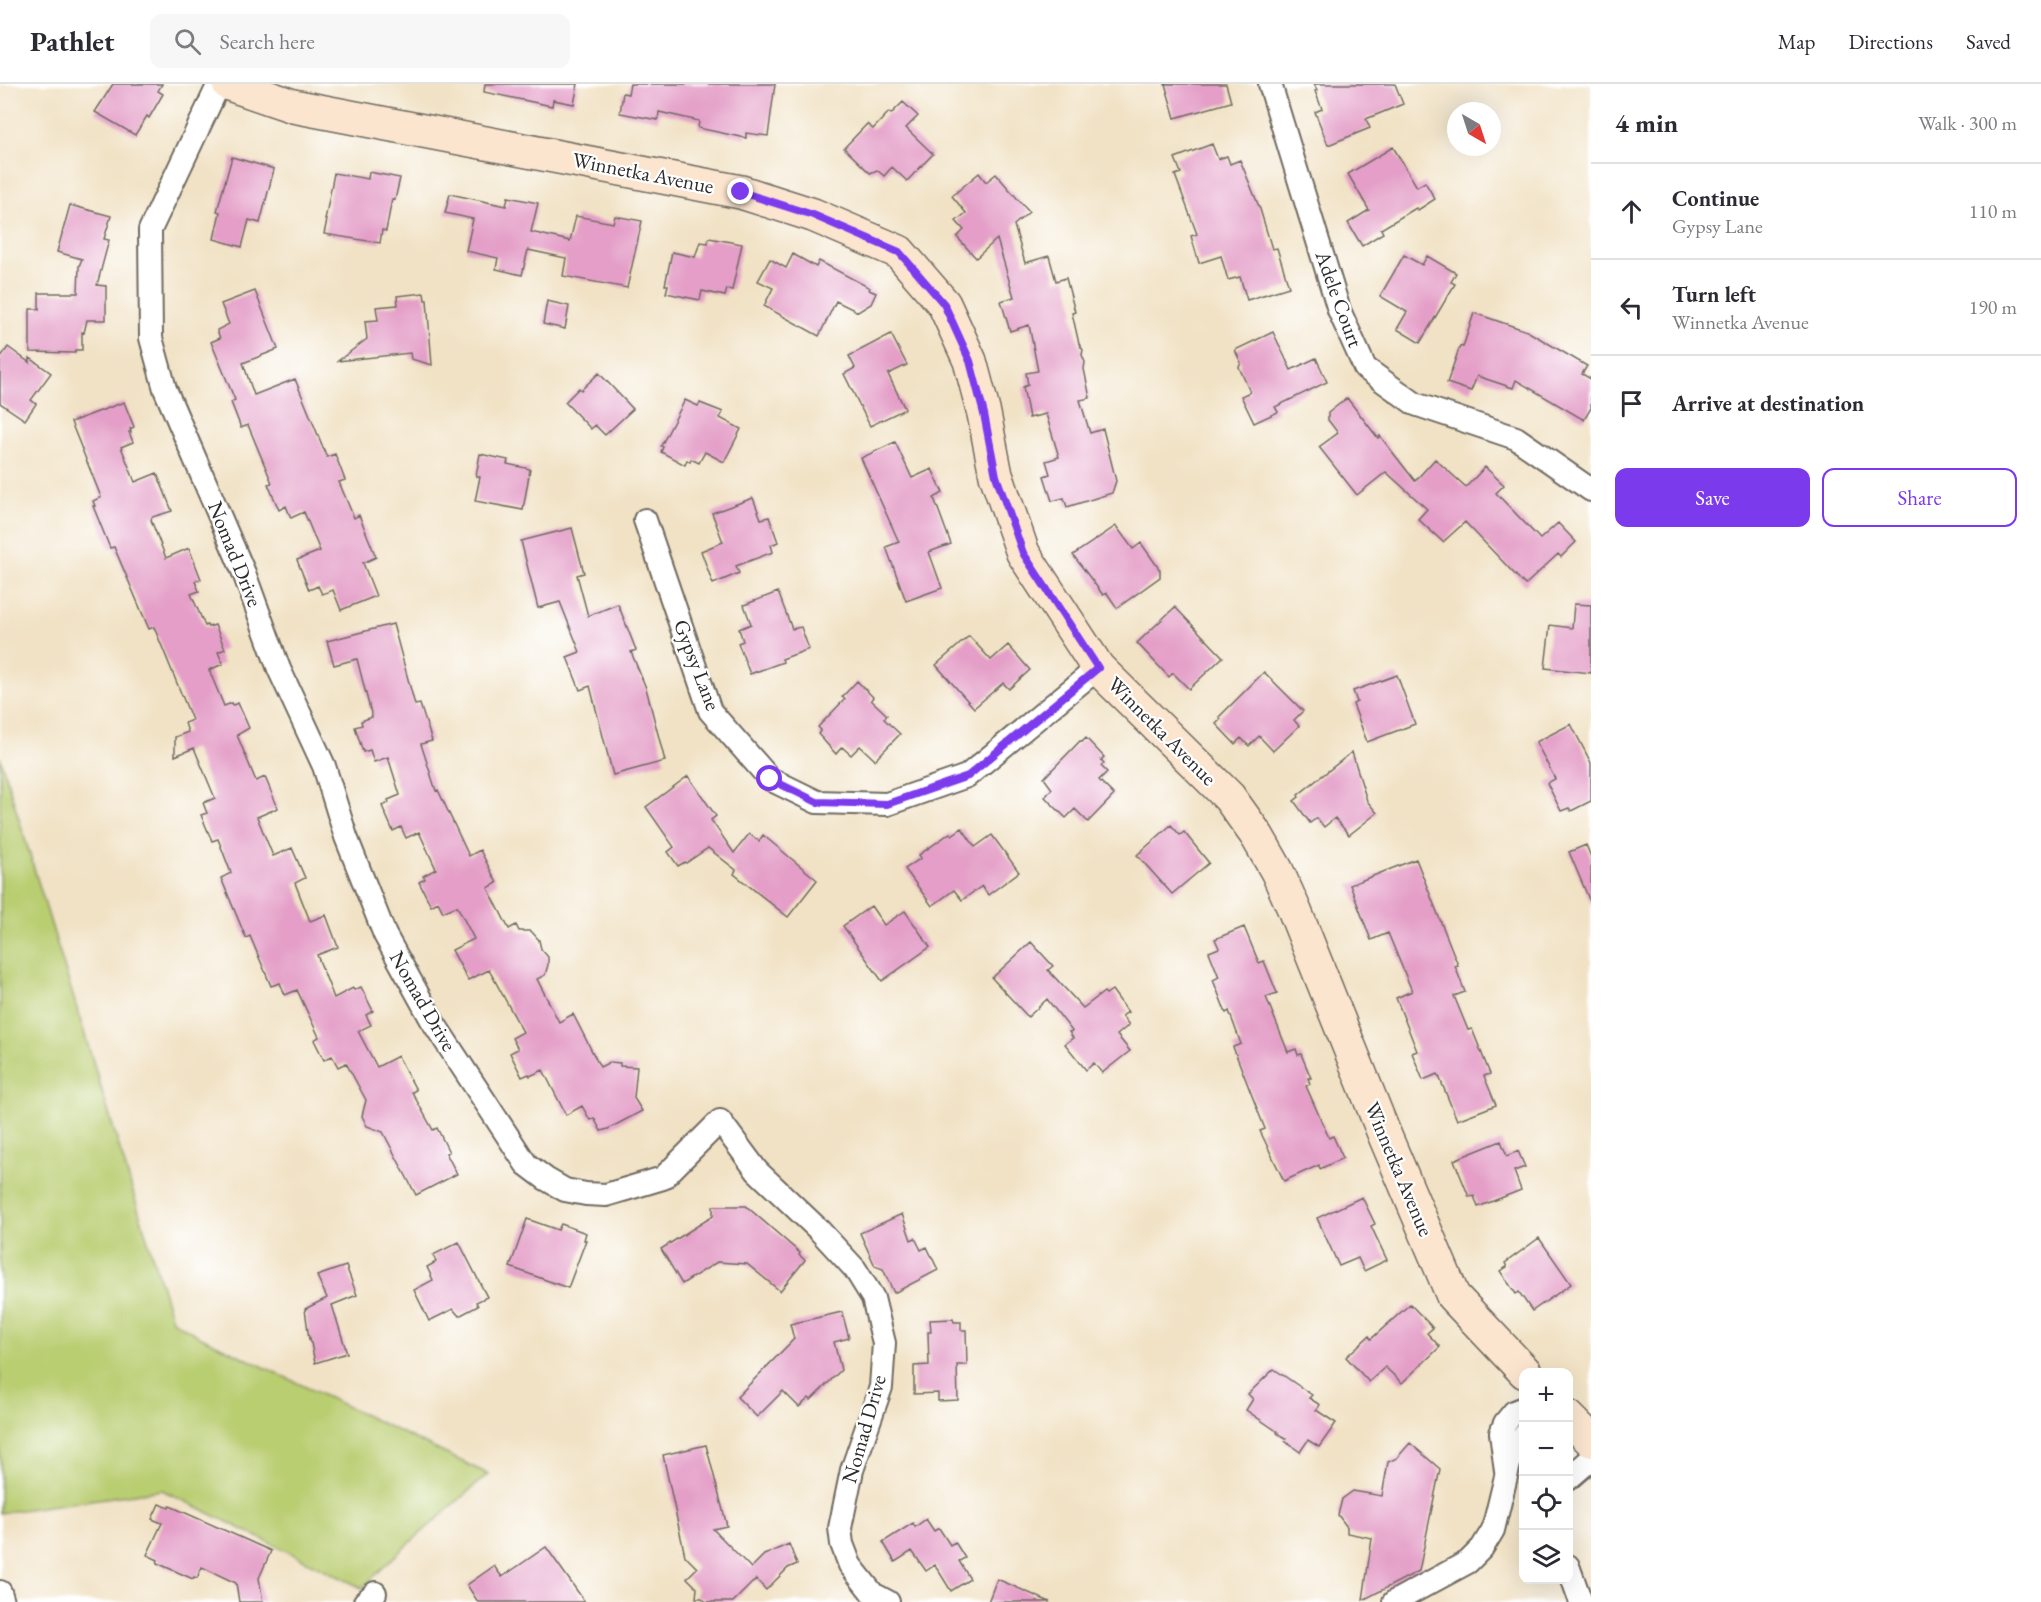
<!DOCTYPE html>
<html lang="en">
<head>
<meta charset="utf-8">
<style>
  :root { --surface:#fff; --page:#f7f7f7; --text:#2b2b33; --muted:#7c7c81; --line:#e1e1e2; --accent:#7c3aed }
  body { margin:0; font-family:"EB Garamond",serif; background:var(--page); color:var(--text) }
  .controls { position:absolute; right:18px; bottom:18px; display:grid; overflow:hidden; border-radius:12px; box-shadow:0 6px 24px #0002 }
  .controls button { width:54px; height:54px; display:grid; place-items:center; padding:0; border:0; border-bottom:2px solid var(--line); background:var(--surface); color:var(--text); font:30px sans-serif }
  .compass { position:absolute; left:1447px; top:18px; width:54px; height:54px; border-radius:50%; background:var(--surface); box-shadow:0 6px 24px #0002; rotate:141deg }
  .stop { position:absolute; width:18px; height:18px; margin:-14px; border:4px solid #7c3aed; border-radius:50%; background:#fff }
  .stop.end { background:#7c3aed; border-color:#fff; box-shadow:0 2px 6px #0008 }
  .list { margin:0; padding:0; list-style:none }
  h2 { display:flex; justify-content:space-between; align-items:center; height:78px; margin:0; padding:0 24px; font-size:26px }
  h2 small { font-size:20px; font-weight:400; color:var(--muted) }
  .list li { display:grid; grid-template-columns:39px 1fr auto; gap:18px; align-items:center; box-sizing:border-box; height:96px; padding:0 24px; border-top:2px solid var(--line) }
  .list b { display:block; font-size:22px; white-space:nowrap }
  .list p { margin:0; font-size:20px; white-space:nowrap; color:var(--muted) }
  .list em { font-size:20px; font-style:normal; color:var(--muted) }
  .actions { display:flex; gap:12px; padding:18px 24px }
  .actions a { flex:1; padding:14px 0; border:2px solid var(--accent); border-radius:12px; text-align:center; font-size:21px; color:var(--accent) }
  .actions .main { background:var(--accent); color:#fff }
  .icon { flex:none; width:33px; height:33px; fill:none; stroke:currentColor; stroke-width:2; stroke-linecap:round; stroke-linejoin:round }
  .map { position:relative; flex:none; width:1591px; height:1518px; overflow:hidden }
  header { display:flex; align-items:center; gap:36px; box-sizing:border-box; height:84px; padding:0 30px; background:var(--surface); border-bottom:2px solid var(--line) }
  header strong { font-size:28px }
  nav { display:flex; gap:33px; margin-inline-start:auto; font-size:21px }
  .search { width:420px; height:54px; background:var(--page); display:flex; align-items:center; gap:15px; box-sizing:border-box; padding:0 21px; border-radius:12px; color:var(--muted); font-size:22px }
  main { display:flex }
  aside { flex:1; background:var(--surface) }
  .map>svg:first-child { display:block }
</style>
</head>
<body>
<header>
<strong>Pathlet</strong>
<div class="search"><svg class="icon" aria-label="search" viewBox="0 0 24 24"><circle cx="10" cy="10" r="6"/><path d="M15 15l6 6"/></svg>Search here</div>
<nav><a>Map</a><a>Directions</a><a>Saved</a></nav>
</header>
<main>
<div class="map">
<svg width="1591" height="1518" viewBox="0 0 1591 1518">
  <rect width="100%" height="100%" fill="#fff"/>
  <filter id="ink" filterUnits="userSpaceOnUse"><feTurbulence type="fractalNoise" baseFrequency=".0167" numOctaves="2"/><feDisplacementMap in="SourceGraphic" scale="12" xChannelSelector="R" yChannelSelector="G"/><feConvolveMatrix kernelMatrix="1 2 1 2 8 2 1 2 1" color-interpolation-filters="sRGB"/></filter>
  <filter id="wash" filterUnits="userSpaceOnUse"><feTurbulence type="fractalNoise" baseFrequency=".008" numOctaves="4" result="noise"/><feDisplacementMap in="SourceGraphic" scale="24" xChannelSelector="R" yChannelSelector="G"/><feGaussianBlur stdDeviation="1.35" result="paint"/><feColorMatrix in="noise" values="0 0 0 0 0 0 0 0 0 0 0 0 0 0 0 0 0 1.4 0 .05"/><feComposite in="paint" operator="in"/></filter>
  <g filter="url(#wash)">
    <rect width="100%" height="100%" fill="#f1e2c5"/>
    <path fill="#b9cd71" stroke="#727c4e" stroke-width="1.5" d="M0,673L172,1236L197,1251L488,1390L395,1472L362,1504L162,1406L0,1429Z"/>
    <g id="blocks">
      <path fill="#e49ec7" d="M113,0H162L158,7L163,10L149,34L147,32L135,51L95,28Z
        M485,0H578L574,20L553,16L552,22L484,8Z
        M630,0H775L768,52L746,49V54L698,44L699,37L659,28L658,36L620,29L623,9L628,10Z
        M1165,0H1226L1231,18L1175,34Z
        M1314,0H1395L1403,20L1366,35L1370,44L1328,61L1315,28L1322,25L1315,7L1317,6Z
        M903,18L918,32L906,44L933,70L907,97L892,83L884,92L877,86L870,89L844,64L867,40L873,45L889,28L891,30Z
        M1212,60L1218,75L1227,72L1230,80L1240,76L1260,125L1272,165L1277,164L1289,203L1247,216L1240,193L1228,196L1221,172L1199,179L1191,152L1197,150L1175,91L1181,89L1175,74Z
        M1393,63L1417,103L1425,98L1435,115L1418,126L1416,124L1381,145L1383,149L1362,162L1348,139L1369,126L1348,90Z
        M232,73L274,85L260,139L249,136L242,163L214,155L220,128L217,127Z
        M369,88L400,94L395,116L392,115L386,147L382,146L380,159L324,150L327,136H325L334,89L368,95Z
        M979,89L986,98L996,90L1029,128L1014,141L1025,179L1049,172L1056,197L1066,194L1075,228L1072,229L1079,260L1083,266L1082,271L1085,278L1084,285L1090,314L1080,316L1090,349L1103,345L1116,397L1112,409L1067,423L1064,414L1052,417L1044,392L1050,390L1046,377L1059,373L1046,330L1029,334L1023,303L1028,301L1026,289L1038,287L1029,241L1010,247L1001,217L1014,213L997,155L976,174L957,153L964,146L956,137L966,129L952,112Z
        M450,110L506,122L508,113L538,119L531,148L570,157L576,132L613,139L615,132L642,137L627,204L563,192L566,174L528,166L522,191L496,185L498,174L466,167L473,135L445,129Z
        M70,121L111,132L104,155L109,156L97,201L106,202V236H87L84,249L82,248V266H75V269L30,268V225H39V209H78L79,182L82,175L57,168Z
        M709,154L742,160L732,206L727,205L725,212L702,207L700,216L666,209L668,201H665L672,168L695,173L700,158L708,159Z
        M793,170L816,183L819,177L870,204L869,206L876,209L871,220L858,228L836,217L819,252L764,222L773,204L758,197L770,175L786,184Z
        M1404,171L1422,181L1427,172L1456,189L1451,198L1455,200L1420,259L1397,245L1407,228L1380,212Z
        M255,207L278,265L243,279L254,311L295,295L327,373L335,370L345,396L339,398L354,434L359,431L376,473L363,479L376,512L341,526L333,506L322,510L318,502L309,506L297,476L320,467L304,428L291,434L286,422L279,426L268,400L272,399L248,341L241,344L231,318L235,316L211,258L220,254L217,246L229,240L221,220Z
        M424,209L425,216H427L432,281L411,275L410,269L338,277L367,255L365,237L378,236L376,223L398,221L397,212Z
        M547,217L569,222L565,245L543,240Z
        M1474,229L1527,247L1587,282L1582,290L1591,295V324L1584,336L1516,296L1513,304L1477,292L1471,307L1447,299L1460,262L1463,263Z
        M1273,248L1291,286L1316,274L1327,298L1275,323L1278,328L1254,339L1241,312L1250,308L1239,283L1241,279L1235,266Z
        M891,250L907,281L888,290L905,325L870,342L844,290L855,284L849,272Z
        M8,263L30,279V274L51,289L31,316L36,320L25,336L0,319V274Z
        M599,289L633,325L605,351L595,341L591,345L565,318L579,304L581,306Z
        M1347,314L1378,354L1380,352L1415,397L1435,375L1466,403L1485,383L1504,401L1496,409L1540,455L1558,439L1576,458L1561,473L1558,470L1525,501L1465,438L1443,458L1418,435L1427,425L1386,388L1357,411L1319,363L1338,349L1328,336V329Z
        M685,316L698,322L700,319L723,328L720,334L741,345L724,378L705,368L699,379L691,375L690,378L687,376L685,381L661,368L663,363L661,362Z
        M124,318L134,343L130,345L131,348H129L133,358L121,363L135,398L157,389L172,427L152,433L151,436L166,474L189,464L201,495L195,497L199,507L191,510L205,542L207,541L208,543L215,541L225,565L218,568L223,580L209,586L224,622L232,619L233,621L238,619L249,644L237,651L256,697L265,693L278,724L257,733L273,772L292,764L305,794L295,799L310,837L326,831L338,863L317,871L334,914L353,904L354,906L361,903L373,927L366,931L371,941L358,947L377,983L398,972L416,1006L412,1008L433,1046L437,1044L449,1068L446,1069L457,1090L416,1111L383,1048L367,1042L362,1032L366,1016L346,979L338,983L332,972L324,976L314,956L319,953L297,906L285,911L280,899L271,902L250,852L246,854L221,794L231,789L218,755L212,757L201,731L207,729L203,719L215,714L194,664L175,672V653L188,648L185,639L192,636L154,543L149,545L114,463L110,464L93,422H95L93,417L101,413L71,338Z
        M895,358L912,394L932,385L943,409L934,414L951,460L929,468L942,504L906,517L886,463L899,458L861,374Z
        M480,370L508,376L507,380L530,385L523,426L475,417L480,393L476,392Z
        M753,414L761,435L769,433L778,458L771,461L773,468L736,482L739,489L713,500L701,467L723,458L712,429Z
        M1116,442L1133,465L1141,459L1160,486V493L1117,524L1107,509L1103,511L1073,471Z
        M572,444L584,489L577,491L588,532L618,520L636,566L631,568L646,604L665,677L613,691L590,602L580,606L567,573L580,568L560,518L538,524L521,457Z
        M778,508L792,545L801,543L809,565L782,575L783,578L750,590L738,559L743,557L739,545L751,540L744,521Z
        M1574,520L1591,521V589L1545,584L1550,541L1572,544Z
        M1175,523L1223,573L1189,605L1173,589L1169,593L1137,559Z
        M393,540L415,621L420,620L432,657L421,660L436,707L438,706L469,772L480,766L497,799L488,804L509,845L516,841L519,847H531L539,856L541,865L548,873V881L545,891L537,895L559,938L573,930L600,983L610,978L620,979V982L637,983L634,1014L642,1027L608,1045L601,1047L594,1034L590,1036L582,1022L566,1031L543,986L530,992L529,990L522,993L510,969L518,965L512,954L523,948L489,886L468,896L452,866L474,855L457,822L443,828L438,818L431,822L419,798L425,795L423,792L436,785L419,748L406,754L401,743L393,747L382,722L389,719L388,716L400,711L388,673L374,678L370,666L363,668L355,643L362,641L361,637L372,633L357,575L334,581L327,557Z
        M969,552L991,576L1008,561L1030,586L1009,605L1003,599L974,624L936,581Z
        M1264,588L1303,627L1294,636L1299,642L1273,667L1259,652L1249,662L1241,654L1235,660L1216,640L1221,635L1219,633Z
        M1397,591L1415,640L1367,658L1353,620L1357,618L1353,607Z
        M857,597L873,613L871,616L887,631L884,635L900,650L875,676L860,662L851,671L842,663L836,670L818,650L821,646L818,643L845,615L842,613Z
        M1571,640L1591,679V717L1571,727L1569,724L1561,727L1547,699L1555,695L1536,658Z
        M1086,654L1104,673L1101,676L1104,679L1101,682L1107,688L1099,696L1114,711L1088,738L1075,725L1066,734L1045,713L1052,705L1044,694L1080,657L1082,658Z
        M1352,668L1367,717L1377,729L1349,751L1335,734L1324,743L1317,734L1310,739L1294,717L1299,713L1298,711Z
        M688,692L716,732L711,736L734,769L749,750L759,757L763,751L817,796L788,833L734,790L736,786L708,764L686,779L685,778L678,782L668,768L674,763L646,723Z
        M1171,741L1180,751L1184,748L1209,779L1172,810L1137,771Z
        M962,744L975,763L992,751L1019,788L988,811L982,802L962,816L954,806L932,822L905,785L921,774L919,771L950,749L952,751Z
        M1586,761L1591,773V820L1569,768Z
        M1416,775L1458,881L1455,882L1465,908L1454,912L1468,946L1472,945L1490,990L1484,992L1496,1021L1457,1036L1438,990L1423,996L1412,969L1417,967L1396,914L1412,907L1388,849L1371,856L1350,801Z
        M871,822L884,841L905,827L930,863L882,897L843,842Z
        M1244,843L1259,879L1264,877L1277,909L1266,913L1288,968L1296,965L1298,971L1301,970L1311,994H1308L1310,1000L1306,1002L1329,1054L1333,1052L1343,1074L1320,1085L1319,1081L1284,1097L1260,1047L1265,1045L1233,963L1241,960L1229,927L1226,929L1213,896L1219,893L1209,868L1219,864L1215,855Z
        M1031,858L1053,882L1048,886L1083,924L1104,908L1106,910L1112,906L1128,928L1122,932L1129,941L1117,951L1130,967L1102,989L1094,979L1086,986L1065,960L1073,954L1069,948L1072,947L1047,915L1028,933L992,894Z
        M1501,1057L1507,1072L1518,1067L1525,1083L1514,1087L1521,1106L1478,1123L1474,1112L1469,1113L1454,1076Z
        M1362,1113L1375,1140L1371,1142L1387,1176L1364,1187L1358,1174L1339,1182L1317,1134Z
        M713,1122H746L800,1169L799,1171L805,1176L780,1207L747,1180L717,1178L682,1200L661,1165L713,1132Z
        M902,1130L911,1156L915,1154L921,1166L927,1163L938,1186L894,1209L883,1185L875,1182L860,1149Z
        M527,1135L558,1146L561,1140L586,1149L584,1156H586L568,1204L510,1183Z
        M1539,1154L1571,1200L1532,1227L1519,1208L1516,1210L1500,1187L1507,1183L1505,1179Z
        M459,1158L487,1213L476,1218L478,1222L459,1232L453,1225L429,1237L414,1206L433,1196L427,1183L436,1178L433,1171Z
        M346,1182L357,1211L332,1221L347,1269L315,1279L310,1254L309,1255L305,1225L327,1214L317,1192Z
        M1410,1220L1433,1244L1427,1249L1440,1263L1402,1299L1385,1283L1369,1298L1346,1273L1369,1252L1371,1255Z
        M842,1228L849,1254L834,1258L841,1286L811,1316L809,1314L799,1323L783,1307L757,1333L737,1313L794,1255L790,1240Z
        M953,1235L954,1238H961V1246H966L967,1281H957L958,1316L938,1317V1309L914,1310V1282L929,1281L928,1248H931L930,1236Z
        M1274,1285L1312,1311L1309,1314L1320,1321L1316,1326L1336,1339L1319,1363L1308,1356L1300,1368L1285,1357L1286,1355L1277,1349L1278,1348L1246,1326L1253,1315L1248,1310Z
        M1410,1359L1440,1385L1419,1487L1363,1516L1372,1454L1347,1449V1443L1338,1431L1342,1415L1353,1407L1382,1412L1388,1378L1397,1374Z
        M706,1361L727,1442L713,1445L751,1484L764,1471L789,1460L797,1480L788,1484L766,1506L756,1495L733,1518H706L702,1514H696L697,1504L687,1494L697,1484L685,1472L663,1371Z
        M159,1420L169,1424L170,1422L271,1467L259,1494L263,1518H239L236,1499L202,1483L197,1494L194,1493L193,1495L157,1479L158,1476L147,1471L162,1439L152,1435Z
        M926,1435L934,1447L939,1444L950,1461L955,1458L965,1474L959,1477L970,1495L951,1507L935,1481L926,1487L912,1467L895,1478L883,1458L913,1439L915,1443Z
        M546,1463L585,1518H478L467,1501L494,1482L502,1493Z
        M997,1495L1050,1518H988Z"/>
    </g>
  </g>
  <g filter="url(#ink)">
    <use href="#blocks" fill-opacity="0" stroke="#706b61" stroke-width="1.5"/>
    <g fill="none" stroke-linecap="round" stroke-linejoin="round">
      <g stroke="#706b61" stroke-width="26">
        <path id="minor" d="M219,0L150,146L151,254L165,305L244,489L279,585L324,682L346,753L385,851L433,938L526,1080L546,1095L565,1106L586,1110L606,1111L663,1094L720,1037L757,1087L818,1145L855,1185L873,1214L884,1259L881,1303L852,1386L840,1444L842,1460L850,1481L873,1510L888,1518
          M1270,0L1339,226L1365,284L1415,320L1516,354L1591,406
          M645,436L710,627L770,695L817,718L887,720L967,692L1098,584
          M1506,1387L1501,1349L1505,1339L1514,1328L1524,1324
          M1568,1395L1591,1375
          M1568,1482L1581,1518
          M0,1508L3,1518
          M365,1518L375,1509
          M1394,1518L1468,1478L1482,1464L1493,1446L1511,1372L1524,1351"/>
      </g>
      <g stroke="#706b61" stroke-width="36">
        <path id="secondary" d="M229,0L293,22L741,108L813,131L899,168L944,220L970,277L984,330L996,391L1023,469L1098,584L1229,713L1257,752L1277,787L1294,825L1385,1052L1453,1212L1525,1288
          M1568,1333L1591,1356"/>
      </g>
      <use href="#minor" stroke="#fff" stroke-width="22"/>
      <use href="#secondary" stroke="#fbe5cf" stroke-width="33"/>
    </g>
  </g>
  <g fill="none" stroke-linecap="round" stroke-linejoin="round" filter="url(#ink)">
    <path stroke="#7c3aed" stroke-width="8" d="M741,108L813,131L899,168L944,220L970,277L984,330L996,392L1023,469L1098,584L968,692L887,720L817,718L770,695"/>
  </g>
  <g text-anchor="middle" stroke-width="4.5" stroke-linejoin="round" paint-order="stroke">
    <g font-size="21" fill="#2b2b2b" stroke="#fff">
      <text transform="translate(643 89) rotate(11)" y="7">Winnetka Avenue</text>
      <text transform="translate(1339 215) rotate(70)" y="7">Adele Court</text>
      <text transform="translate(235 470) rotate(68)" y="7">Nomad Drive</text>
      <text transform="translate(697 581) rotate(69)" y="7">Gypsy Lane</text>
      <text transform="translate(1162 647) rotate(45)" y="7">Winnetka Avenue</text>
      <text transform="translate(423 917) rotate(60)" y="7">Nomad Drive</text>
      <text transform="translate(1399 1085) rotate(67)" y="7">Winnetka Avenue</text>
      <text transform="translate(864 1345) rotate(-74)" y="7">Nomad Drive</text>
    </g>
  </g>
</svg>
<div class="controls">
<button>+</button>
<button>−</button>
<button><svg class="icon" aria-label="locate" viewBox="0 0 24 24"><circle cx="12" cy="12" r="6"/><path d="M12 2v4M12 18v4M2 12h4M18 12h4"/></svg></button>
<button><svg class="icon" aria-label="layers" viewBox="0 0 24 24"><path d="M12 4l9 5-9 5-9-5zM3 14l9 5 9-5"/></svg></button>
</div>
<svg class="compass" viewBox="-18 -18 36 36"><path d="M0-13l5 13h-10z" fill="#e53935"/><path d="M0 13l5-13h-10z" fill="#7c7c81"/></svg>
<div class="stop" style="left:770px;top:695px"></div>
<div class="stop end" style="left:741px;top:108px"></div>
</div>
<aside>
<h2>4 min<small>Walk · 300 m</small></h2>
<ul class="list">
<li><svg class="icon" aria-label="ahead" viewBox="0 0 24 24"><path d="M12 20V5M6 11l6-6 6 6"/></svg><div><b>Continue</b><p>Gypsy Lane</p></div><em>110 m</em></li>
<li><svg class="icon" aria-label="left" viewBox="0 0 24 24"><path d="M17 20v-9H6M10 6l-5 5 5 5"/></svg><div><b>Turn left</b><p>Winnetka Avenue</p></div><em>190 m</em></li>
<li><svg class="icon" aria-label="arrive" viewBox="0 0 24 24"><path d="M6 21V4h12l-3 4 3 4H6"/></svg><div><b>Arrive at destination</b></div></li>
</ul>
<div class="actions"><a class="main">Save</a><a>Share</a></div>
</aside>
</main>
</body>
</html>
